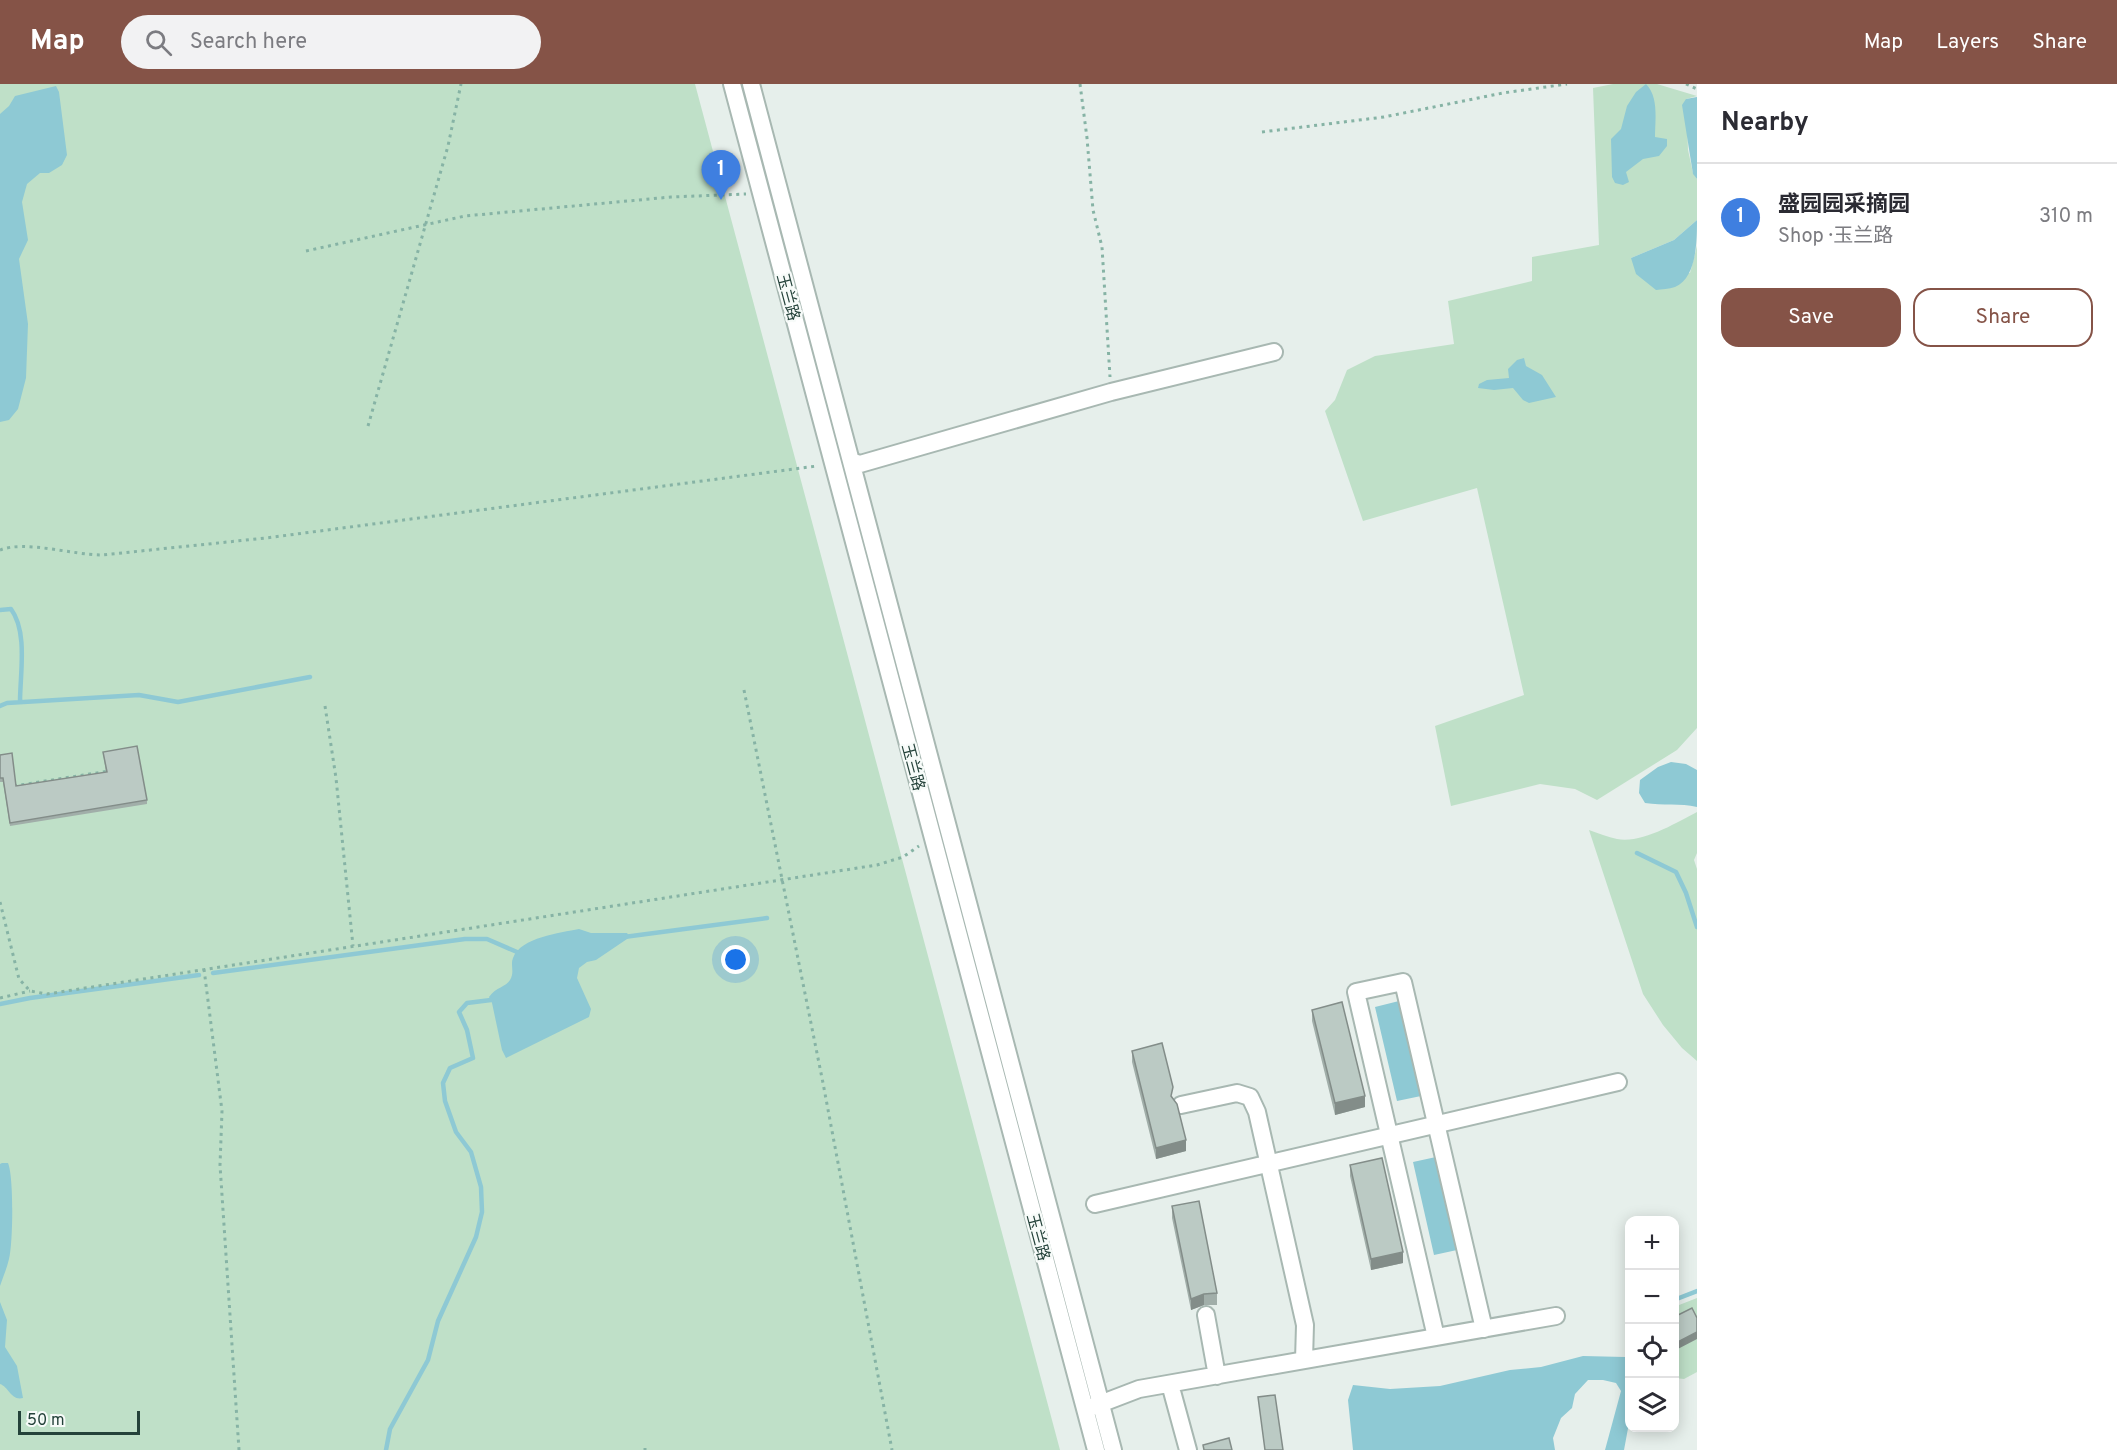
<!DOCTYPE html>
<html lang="en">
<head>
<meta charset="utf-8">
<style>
  :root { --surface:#fff; --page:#f2f2f3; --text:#2b2b33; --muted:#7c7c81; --line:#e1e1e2; --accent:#855347 }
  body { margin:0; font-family:Overpass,"Noto Sans SC",sans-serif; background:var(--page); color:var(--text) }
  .controls { position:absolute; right:18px; bottom:18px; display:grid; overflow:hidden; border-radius:12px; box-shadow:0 3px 15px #0003 }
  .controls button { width:54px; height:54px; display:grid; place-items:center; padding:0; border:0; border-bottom:2px solid var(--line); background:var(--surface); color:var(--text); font:30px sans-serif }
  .scale { position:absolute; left:18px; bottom:15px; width:122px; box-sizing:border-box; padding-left:6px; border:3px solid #24423a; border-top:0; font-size:16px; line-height:21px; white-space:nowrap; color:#24423a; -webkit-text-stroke:4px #f7fbf9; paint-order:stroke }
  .you { position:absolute; left:736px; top:876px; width:21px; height:21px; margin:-15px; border:4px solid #fff; border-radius:50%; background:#1a73e8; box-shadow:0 0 0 9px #1a73e833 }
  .badge { display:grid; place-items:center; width:39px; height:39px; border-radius:50%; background:var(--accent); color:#fff; font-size:20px; font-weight:700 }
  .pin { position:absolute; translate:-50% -50px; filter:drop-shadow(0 2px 3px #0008) }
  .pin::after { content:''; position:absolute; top:32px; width:21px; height:18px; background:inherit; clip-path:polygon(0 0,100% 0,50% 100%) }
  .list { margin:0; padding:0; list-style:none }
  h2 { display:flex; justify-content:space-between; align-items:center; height:78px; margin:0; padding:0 24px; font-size:26px }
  h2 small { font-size:20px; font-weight:400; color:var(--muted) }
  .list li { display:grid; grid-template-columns:39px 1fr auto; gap:18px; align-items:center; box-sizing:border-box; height:108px; padding:0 24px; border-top:2px solid var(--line) }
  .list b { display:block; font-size:22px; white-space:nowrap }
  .list p { margin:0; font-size:20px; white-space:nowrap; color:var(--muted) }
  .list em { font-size:20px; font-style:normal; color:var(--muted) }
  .actions { display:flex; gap:12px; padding:18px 24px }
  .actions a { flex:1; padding:14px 0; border:2px solid var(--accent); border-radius:18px; text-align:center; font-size:21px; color:var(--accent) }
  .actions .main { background:var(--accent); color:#fff }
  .icon { flex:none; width:33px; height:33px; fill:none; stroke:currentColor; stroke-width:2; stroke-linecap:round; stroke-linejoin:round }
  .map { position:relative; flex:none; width:1697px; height:1366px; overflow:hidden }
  header { display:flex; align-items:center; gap:36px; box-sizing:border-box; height:84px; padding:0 30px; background:var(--accent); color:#fff }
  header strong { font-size:28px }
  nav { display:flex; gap:33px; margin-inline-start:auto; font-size:21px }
  .search { width:420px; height:54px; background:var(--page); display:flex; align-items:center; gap:15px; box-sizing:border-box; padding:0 21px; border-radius:33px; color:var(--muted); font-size:22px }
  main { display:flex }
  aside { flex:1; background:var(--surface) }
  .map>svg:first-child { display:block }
</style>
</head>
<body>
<header>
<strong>Map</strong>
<div class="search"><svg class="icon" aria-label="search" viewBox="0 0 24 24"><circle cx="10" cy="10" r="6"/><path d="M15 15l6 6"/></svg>Search here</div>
<nav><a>Map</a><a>Layers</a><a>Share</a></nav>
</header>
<main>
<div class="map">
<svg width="1697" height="1366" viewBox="0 0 1697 1366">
  <rect width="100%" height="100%" fill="#e6efeb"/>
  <path fill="#bfe0c8" d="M0,0H695L1060,1366H0Z
    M1613,0H1657L1697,12L1686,15L1688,66L1693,89L1697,95V136L1674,156L1631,174L1690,189L1697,162V644L1677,666L1597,716L1575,705L1540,700L1451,722L1435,642L1524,611L1477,404L1363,437L1325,327L1335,316L1347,286L1375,272L1454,260L1448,217L1532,197V173L1599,161L1593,4Z
    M1697,728V769L1694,776L1697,785V977L1682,964L1663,941L1643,910L1589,746C1598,749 1608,753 1617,755C1641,760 1676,739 1697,728Z
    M1697,1214V1288L1684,1295L1675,1294L1674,1223Z"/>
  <path fill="#8ec9d4" d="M1646,0C1659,13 1655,36 1655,53L1667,55V62L1659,72L1643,75L1626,88L1629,98L1623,101L1615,99L1612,93L1611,55L1621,45L1627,22L1636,8Z
    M56,2L59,8L67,71L62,81L49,89H40L27,100L22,118L28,156L19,175L28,240L26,294L18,325L9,336L0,338V30L9,22L15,12Z
    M1697,13V95L1693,90L1682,21L1686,15Z
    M1697,136C1697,156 1697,194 1675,203C1669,205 1662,205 1656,206L1636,190L1631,174L1674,156Z
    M1524,274L1526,282L1542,291L1556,313L1529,319L1523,316L1513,304L1494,306L1478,304L1479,300L1487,296L1509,294L1508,285L1517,276Z
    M1671,678L1686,680L1697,686V723C1680,719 1663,722 1645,719L1639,709L1640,696L1658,683Z
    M579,845L591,849H627L630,853L596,876L587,878L579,884L577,894L591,925L589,933L506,974L502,966L492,919L489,913C496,903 506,903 510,896C515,888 510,881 513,874C521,853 560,849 579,845Z
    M1399,917L1421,1012L1397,1017L1375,923Z
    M1436,1073L1457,1166L1434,1171L1413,1078Z
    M2,1079H8C14,1093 13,1159 9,1175C7,1184 3,1193 0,1202V1080Z
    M0,1218L7,1236L5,1263L17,1282L23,1314C11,1317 9,1303 0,1300Z
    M1583,1272L1625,1273L1629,1277V1339L1624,1366H1605L1621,1307L1616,1299L1603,1296H1588L1575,1310L1572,1324L1561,1334L1553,1354L1555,1366H1353L1348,1316L1353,1301L1390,1305L1440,1302L1510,1286L1541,1283Z"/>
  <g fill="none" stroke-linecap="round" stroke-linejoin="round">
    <path stroke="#8ec9d4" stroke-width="4.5" d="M0,526L11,525C28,548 20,590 20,618
      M0,622L7,619L139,611L178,618L310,593
      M1637,769L1676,788L1686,809L1697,843
      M624,853L767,834
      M213,889L465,855H487L517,868
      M0,920L30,914L199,891
      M1674,1216L1697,1207
      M386,1366L390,1345L428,1276L438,1237L476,1153L482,1128L481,1103L471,1068L456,1048L445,1017L443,999L450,984L473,974L467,946L459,928L467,919L491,916"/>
    <g stroke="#a8b8b2" stroke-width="20">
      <path id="minor" d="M732,0L1096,1366
        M751,0L1113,1366
        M851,377L860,380L1111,308L1274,268
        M1181,1021L1237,1009L1250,1013L1257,1028L1305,1241L1304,1276
        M1095,1120L1618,998
        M1206,1231L1217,1292
        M1436,1253L1356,908L1403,898L1484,1245
        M1170,1300L1188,1366
        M1092,1323L1139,1305L1556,1232"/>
    </g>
    <path stroke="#86b3a5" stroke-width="3" stroke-dasharray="3 4.5" stroke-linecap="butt" d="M1080,0L1087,54L1093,126L1102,163L1110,293
      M1686,0L1697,5
      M1262,48L1384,33L1503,9L1567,0
      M306,167L465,132L671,113L746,110
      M368,342L448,62L461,0
      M0,466C25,456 73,471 102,471L266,454L817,382
      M744,606L823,999L892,1366
      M325,622L336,694L353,862
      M14,702L109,687
      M0,818L19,895L30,907L47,910L877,781L903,773L919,762
      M204,885L222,1027L220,1081L239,1366
      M0,914L30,907
      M645,1366V1364"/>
    <use href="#minor" stroke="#fff" stroke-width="16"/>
  </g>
  <path fill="#a1aea9" d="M103,668L147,716V720L10,742L3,698H0V671L16,702L106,688Z
    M1312,926L1365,1023L1335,1031L1312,937Z
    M1132,967L1173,1015L1186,1067L1156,1075L1132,978Z
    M1350,1081L1403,1179L1371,1186L1350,1092Z
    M1172,1122L1217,1209V1221H1204L1191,1226L1172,1134Z"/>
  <path fill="#838d89" d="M1365,1012V1023L1335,1031V1019Z
    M1186,1056V1067L1156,1075V1064Z
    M1403,1168V1179L1371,1186V1175Z
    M1204,1210V1221L1191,1226V1215Z
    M1697,1248V1255L1674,1267V1260Z"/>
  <path fill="#bbcac4" stroke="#838d89" stroke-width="1.5" d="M137,662L147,716L10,739L3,694H0V671L12,669L16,702L107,688L103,668Z
    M1342,918L1365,1012L1335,1019L1312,926Z
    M1162,959L1173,1003L1171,1012L1177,1020L1186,1056L1156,1064L1132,967Z
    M1382,1074L1403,1168L1371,1175L1350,1081Z
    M1199,1117L1217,1209L1204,1210L1191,1215L1172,1122Z
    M1692,1224L1697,1234V1248L1674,1260V1233Z
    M1275,1311L1283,1366H1265L1258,1313Z
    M1229,1354L1232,1366H1204L1203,1361Z"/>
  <g text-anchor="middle" stroke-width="4.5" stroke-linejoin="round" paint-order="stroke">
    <g font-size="16" fill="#24423a" stroke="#f7fbf9">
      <text transform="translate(789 213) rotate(75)" y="6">玉兰路</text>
      <text transform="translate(914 683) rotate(75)" y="6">玉兰路</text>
      <text transform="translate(1039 1153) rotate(75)" y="6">玉兰路</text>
    </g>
  </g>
</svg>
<div class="controls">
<button>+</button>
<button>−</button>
<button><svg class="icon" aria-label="locate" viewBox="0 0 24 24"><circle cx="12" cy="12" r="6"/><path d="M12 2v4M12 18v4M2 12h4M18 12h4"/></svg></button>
<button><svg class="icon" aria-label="layers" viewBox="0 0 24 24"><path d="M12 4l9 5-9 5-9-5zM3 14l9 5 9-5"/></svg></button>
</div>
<div class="scale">50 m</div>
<div class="you"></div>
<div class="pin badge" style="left:721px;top:116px;background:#3f7fe0">1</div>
</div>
<aside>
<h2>Nearby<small></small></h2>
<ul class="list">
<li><span class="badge" style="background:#3f7fe0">1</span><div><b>盛园园采摘园</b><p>Shop · 玉兰路</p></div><em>310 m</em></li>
</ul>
<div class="actions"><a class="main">Save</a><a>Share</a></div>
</aside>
</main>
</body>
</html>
